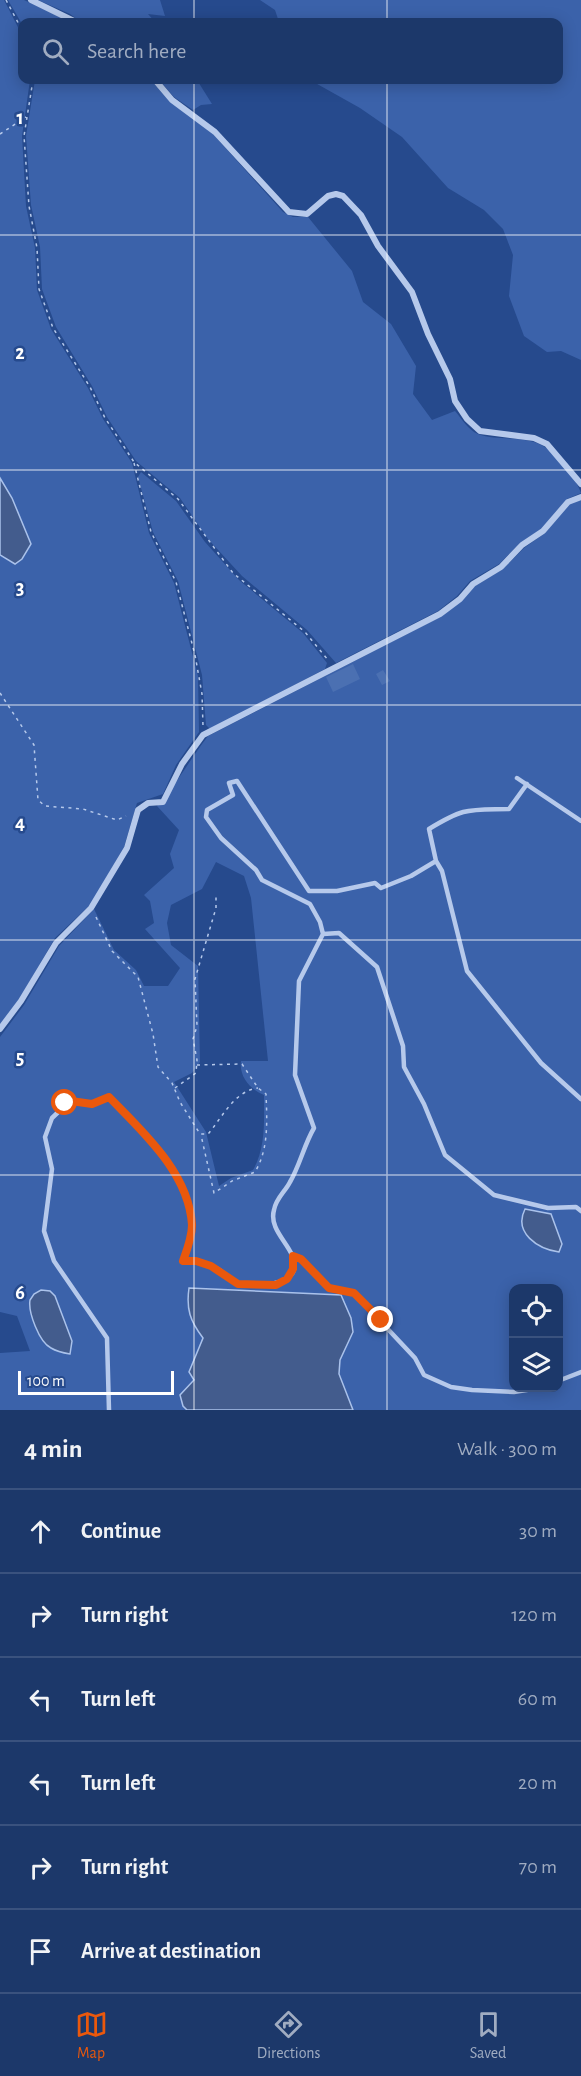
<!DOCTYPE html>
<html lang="en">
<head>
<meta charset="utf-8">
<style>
  :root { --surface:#1c386a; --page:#294372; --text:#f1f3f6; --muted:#a0acc1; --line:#3a527e; --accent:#ea580c }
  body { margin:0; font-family:"Alegreya Sans",sans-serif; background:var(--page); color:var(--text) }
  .controls { position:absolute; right:18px; bottom:18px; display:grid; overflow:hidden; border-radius:12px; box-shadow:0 3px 15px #0003 }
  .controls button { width:54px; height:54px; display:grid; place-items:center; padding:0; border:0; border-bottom:2px solid var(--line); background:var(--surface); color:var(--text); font:30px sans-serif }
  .scale { position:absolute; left:18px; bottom:15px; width:156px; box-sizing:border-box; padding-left:6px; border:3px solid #fff; border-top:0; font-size:16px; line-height:21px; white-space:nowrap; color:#fff; -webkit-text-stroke:4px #264a8d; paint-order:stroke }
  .stop { position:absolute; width:18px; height:18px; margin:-14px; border:4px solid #ea580c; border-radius:50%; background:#fff }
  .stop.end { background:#ea580c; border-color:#fff; box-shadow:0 2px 6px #0008 }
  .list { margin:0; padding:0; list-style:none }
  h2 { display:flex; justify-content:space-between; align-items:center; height:78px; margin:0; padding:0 24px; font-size:26px }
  h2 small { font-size:20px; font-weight:400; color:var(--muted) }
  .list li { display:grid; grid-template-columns:39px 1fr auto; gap:18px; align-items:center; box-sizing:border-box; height:84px; padding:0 24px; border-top:2px solid var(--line) }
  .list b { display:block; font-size:22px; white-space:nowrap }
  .list em { font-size:20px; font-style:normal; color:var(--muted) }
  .icon { flex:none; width:33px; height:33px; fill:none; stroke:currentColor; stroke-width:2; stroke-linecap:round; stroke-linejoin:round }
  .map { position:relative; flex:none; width:581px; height:1410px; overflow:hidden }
  .search { position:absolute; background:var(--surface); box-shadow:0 3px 15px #0003; left:18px; right:18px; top:18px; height:66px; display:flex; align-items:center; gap:15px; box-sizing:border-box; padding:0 21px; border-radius:12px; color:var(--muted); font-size:22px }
  .sheet { height:582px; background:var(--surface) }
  nav { display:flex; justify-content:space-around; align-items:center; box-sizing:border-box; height:84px; border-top:2px solid var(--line); background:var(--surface); font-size:16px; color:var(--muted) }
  nav a { display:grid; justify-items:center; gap:3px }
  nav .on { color:var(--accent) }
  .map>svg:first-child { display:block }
</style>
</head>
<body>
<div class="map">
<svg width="581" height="1410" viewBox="0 0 581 1410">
  <rect width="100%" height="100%" fill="#264a8d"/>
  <path fill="#3b62aa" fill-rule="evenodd" d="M0,0H4L22,35V80H30L22,136L26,206L35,248L37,290L51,329L88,388L103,419L132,463L149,533L174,583L198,676L199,732L176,765L163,794L137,803L124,847L91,904L55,938L20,998L0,1025V555L15,563L31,544L12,498L0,478Z
    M8,0H24L71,22L22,24Z
    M38,0H160L165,16L148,14L155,22H81L70,14Z
    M260,0H581V360L561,351L547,352L524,336L509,296L513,255L503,229L484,210L448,188L402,137L360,108L310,80H558V22H279L275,10Z
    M35,80H151L170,102L213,134L283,212L293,217H308L352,271L363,302L391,324L416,366L413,394L432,420L455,411C462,419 468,430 478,434C494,440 514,437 530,441C552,445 574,473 581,493L567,499L541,529L520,543L499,564L470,581L457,596L438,611L336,663L307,630L242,576L208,539L180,498L136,461L107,417L92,386L56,327L42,289L40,247L31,205L26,136Z
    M159,80H197L212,104L201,105L193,110L174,97Z
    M141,472L176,501L205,542L239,580L303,633L327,663L325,669L210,729L206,725L202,675L178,581L153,532L138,477Z
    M581,500V1410H0V1353L30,1351L17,1316L0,1312V1037L24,1005L59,946L94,909L114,950L136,970L144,986H168L180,968L145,929L154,923L150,901L144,895L174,868L170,854L179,830L157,806C177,784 190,759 208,736L442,616L475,586L503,569L524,548L545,533L570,503ZM216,862L244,876L251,898L268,1061H241C239,1077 250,1089 264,1095C264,1120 266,1148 253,1170L231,1178L219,1186L206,1132L174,1082L192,1073L200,1062L198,966L171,945L167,923L171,905L202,889ZM514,1288H558V1388H514Z"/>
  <path fill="#435c8d" stroke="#aac2eb" stroke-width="1.5" d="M0,478L12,498L31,544L22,559L15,564L0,555Z
    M525,1209L551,1214L562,1244L559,1252C538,1249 513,1233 525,1209Z
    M189,1288L341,1295L351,1318L353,1332L340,1360L339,1374L353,1410H187L183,1406L180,1395L194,1380L189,1372L203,1338C190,1321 186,1309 189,1288Z
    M41,1290L50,1291L55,1296L72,1341L70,1354C64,1353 56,1351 51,1348C39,1342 28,1312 30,1300L34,1294Z"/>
  <path fill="#4b70b2" d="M353,664L360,679L333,692L326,677Z
    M383,670L390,681L382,685L376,674Z"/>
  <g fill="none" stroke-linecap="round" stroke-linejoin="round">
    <path stroke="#b6c9eb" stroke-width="1.5" stroke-dasharray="3 4.5" stroke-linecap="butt" d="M6,0L22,30
      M33,80L24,136L29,206L37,248L39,289L53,328L90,387L105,418L134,462L178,499L233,573L305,632L328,660
      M0,134L26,117
      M134,463L151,532L176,582L195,655L202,694L203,726
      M0,693L34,745L38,800L45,806L83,809L117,820L126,816
      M96,917L112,951L138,977L153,1034L158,1067L172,1083L180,1102L200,1134H208C222,1118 234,1091 258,1088
      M197,1065L242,1064L258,1088L266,1094C267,1120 269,1149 255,1172L232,1181L214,1193L201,1135
      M175,1088L196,1073L197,1060L193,1039L197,1026L195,979L216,908V894"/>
    <path stroke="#b6c9eb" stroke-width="4.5" d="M517,778L581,821
      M436,861L442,871L467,971L541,1063L581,1099
      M323,934L339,933L377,967L403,1046L404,1067L424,1104L445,1155L494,1195L548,1208L576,1207L581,1211
      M293,1256L301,1259L329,1288L354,1293L415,1358L424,1375L451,1387L472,1390L514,1392L539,1388
      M558,1381L581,1372
      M109,1410L107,1338L54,1261L44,1231L52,1169L45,1137L52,1118L71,1100L92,1104L109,1097C142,1131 189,1174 192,1225C192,1237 187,1250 183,1261C196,1261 212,1264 222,1272C229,1278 231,1283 241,1284C258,1286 306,1287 292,1255C286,1241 269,1227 274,1210C276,1198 285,1192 290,1182C300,1165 304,1145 314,1128L295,1075L299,981L323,934L320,922L310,904L262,880L256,870L221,838L206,817L207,810L233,795L229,783L237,781L309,891H337L375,883L381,888L411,876L436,861L429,829C465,807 468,810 509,809L527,784"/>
    <path stroke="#b6c9eb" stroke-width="6" d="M31,0L76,22
      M155,80L172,100L215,132L289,212L307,214L328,196L336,194L343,196L361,215L378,246L412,292L428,334L450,379L455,401L467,419L480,431L534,438L547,444L581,484
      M0,1029L21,1001L56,943L91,908L127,848L138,810L148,803L163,802L182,764L203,735L440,614L460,599L473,584L501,567L522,545L543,531L568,502L581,497"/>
  </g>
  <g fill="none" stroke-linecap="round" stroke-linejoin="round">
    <path stroke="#ea580c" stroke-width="8" d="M65,1103L71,1101L92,1104L109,1097C143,1132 189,1173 192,1225C192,1237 187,1250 183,1261H196L211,1266L238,1284L276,1285L287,1279L293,1269V1256L301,1259L329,1288L354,1293L381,1320"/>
  </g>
  <path fill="none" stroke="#fff" stroke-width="1.5" stroke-opacity="0.55" d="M194,0V22M387,0V22M194,80V1410M387,80V1410M0,235H581M0,470H581M0,705H581M0,940H581M0,1175H581"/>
  <g font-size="20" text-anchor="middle" font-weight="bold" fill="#fff" stroke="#264a8d" stroke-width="5" stroke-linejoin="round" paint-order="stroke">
    <text x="20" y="124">1</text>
    <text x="20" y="359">2</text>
    <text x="20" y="594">3</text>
    <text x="20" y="829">4</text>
    <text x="20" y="1064">5</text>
    <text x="20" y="1299">6</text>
  </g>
</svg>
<div class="controls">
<button><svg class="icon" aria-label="locate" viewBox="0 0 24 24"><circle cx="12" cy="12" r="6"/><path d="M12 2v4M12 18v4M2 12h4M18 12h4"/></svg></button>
<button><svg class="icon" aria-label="layers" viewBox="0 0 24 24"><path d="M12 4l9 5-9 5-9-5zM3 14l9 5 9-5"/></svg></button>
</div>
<div class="scale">100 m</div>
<div class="stop" style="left:65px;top:1103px"></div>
<div class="stop end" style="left:381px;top:1320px"></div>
<div class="search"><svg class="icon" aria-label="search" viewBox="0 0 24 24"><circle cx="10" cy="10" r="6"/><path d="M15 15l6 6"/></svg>Search here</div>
</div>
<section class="sheet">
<h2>4 min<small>Walk · 300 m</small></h2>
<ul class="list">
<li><svg class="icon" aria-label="ahead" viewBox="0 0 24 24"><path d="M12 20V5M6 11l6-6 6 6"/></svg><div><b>Continue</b></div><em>30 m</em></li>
<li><svg class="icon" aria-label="right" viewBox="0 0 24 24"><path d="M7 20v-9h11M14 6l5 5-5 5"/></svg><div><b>Turn right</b></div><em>120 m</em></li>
<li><svg class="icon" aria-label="left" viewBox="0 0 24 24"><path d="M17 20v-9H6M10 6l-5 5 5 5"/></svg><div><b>Turn left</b></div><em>60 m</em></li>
<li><svg class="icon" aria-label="left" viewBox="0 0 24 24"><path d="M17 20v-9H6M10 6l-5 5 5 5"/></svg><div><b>Turn left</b></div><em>20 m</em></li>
<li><svg class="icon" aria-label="right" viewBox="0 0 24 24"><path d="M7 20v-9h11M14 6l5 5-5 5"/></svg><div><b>Turn right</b></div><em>70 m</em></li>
<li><svg class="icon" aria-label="arrive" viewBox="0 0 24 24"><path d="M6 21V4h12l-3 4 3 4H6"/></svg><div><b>Arrive at destination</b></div></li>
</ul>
</section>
<nav>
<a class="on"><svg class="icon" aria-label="map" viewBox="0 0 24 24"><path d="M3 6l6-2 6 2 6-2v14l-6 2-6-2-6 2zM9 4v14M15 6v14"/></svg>Map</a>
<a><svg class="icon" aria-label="directions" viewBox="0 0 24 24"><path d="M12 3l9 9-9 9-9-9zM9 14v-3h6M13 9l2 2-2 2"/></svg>Directions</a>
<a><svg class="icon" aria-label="saved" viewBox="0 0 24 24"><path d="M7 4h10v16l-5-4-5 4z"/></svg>Saved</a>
</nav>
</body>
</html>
